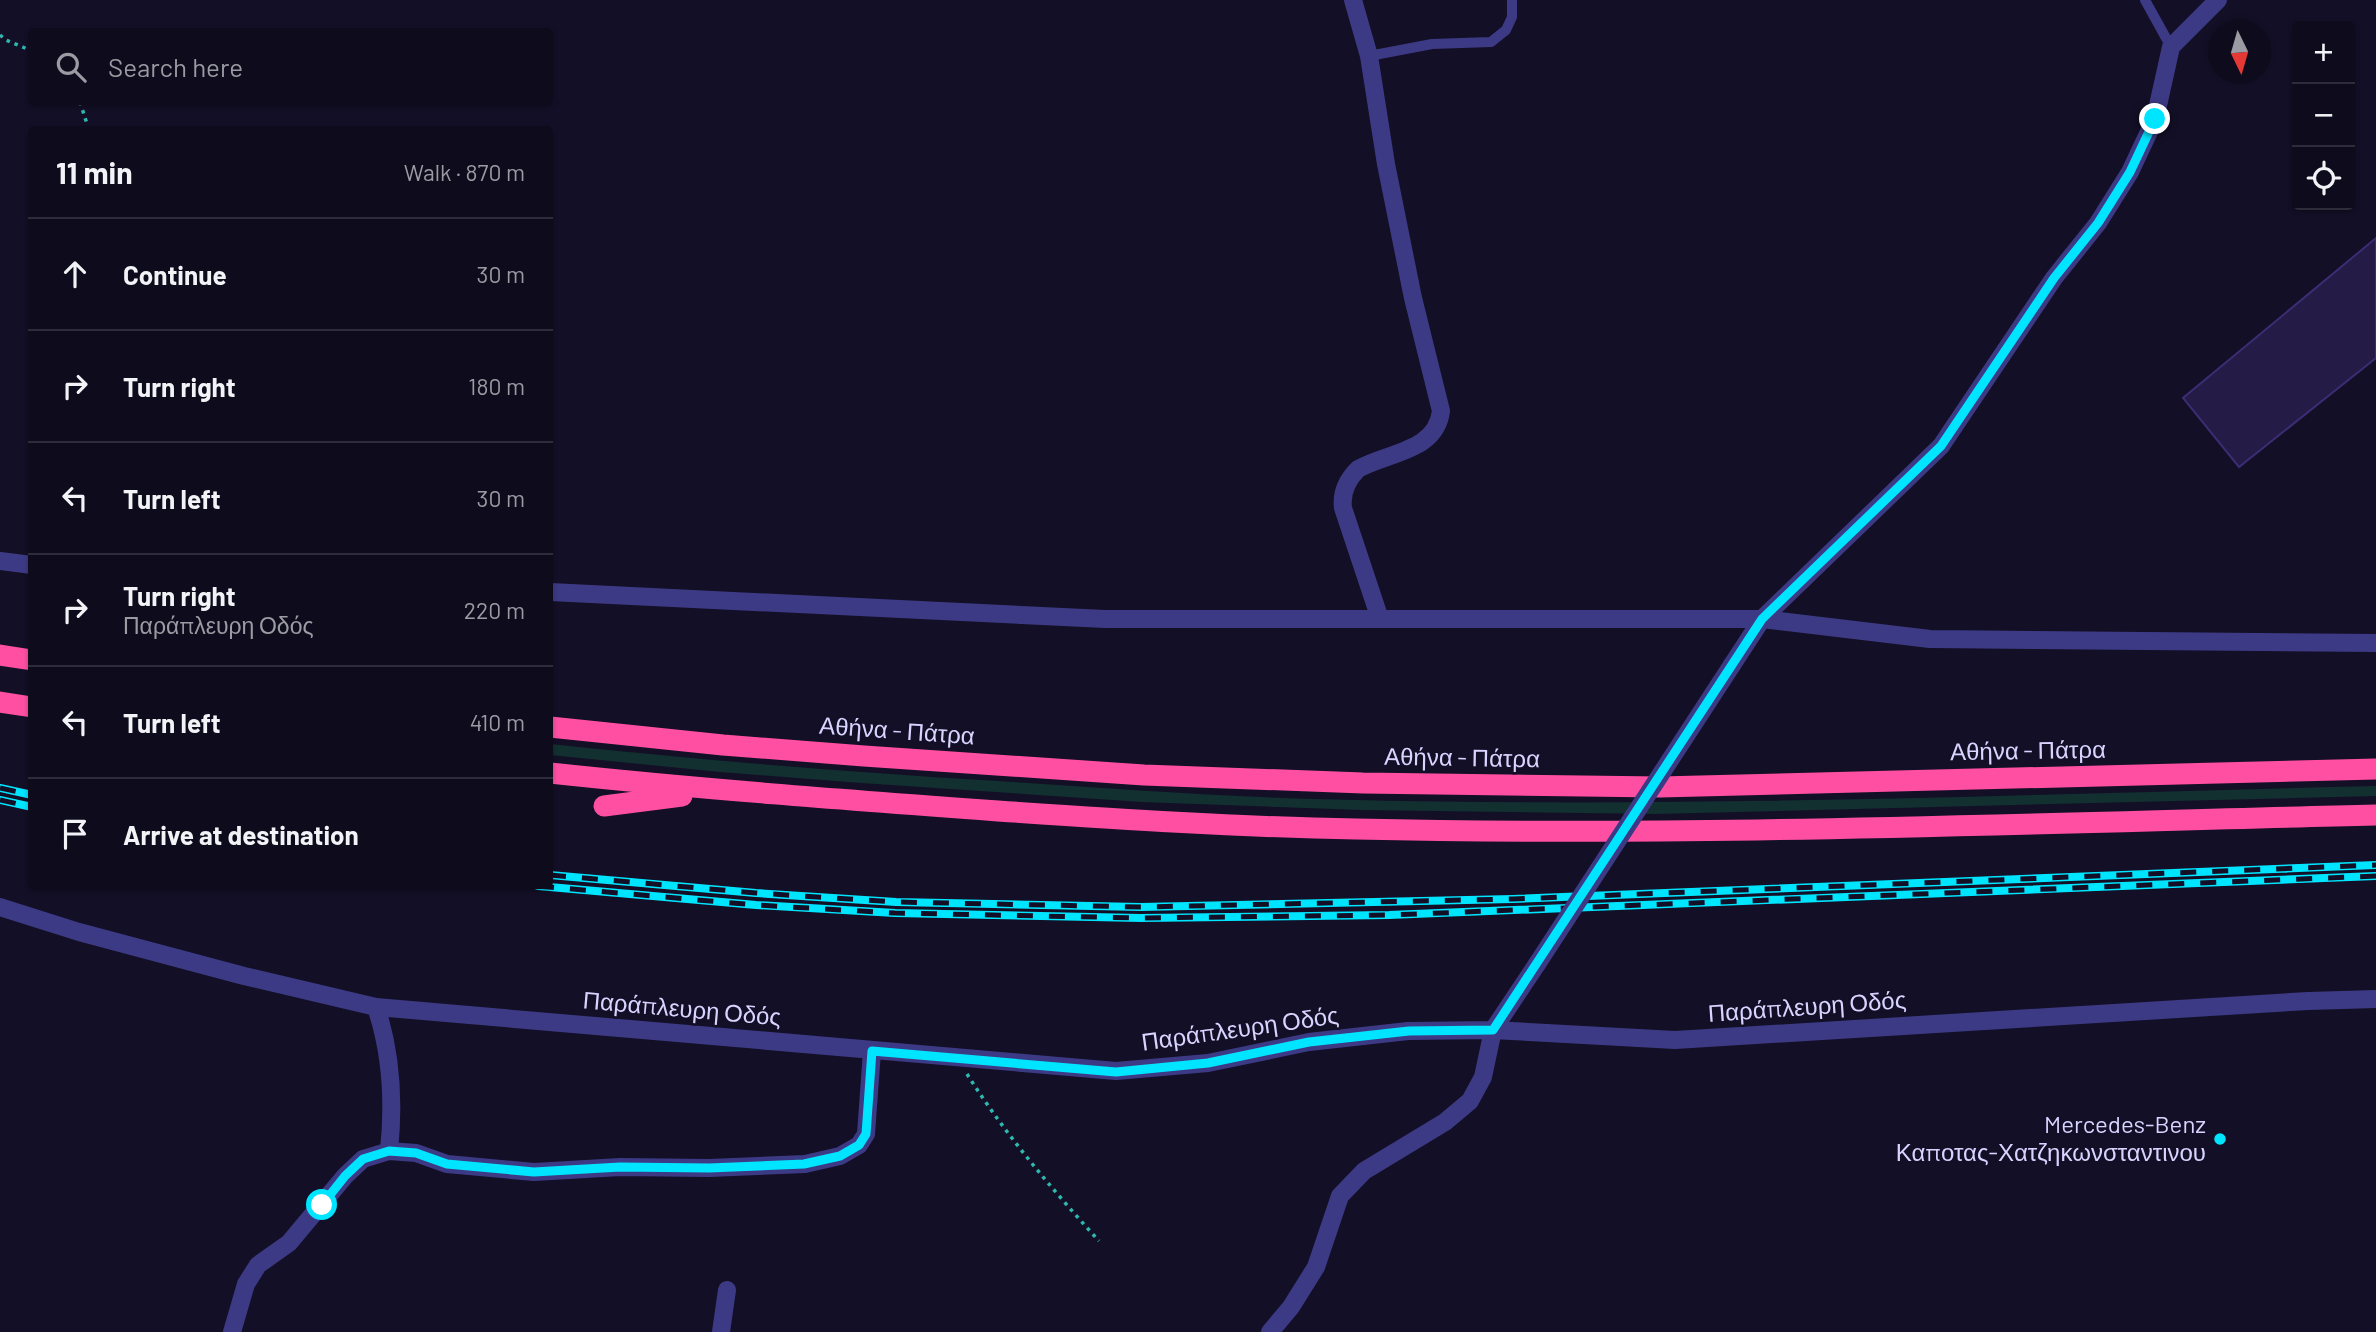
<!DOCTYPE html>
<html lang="en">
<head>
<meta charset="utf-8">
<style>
  :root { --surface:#0e0b1c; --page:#171425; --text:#f1f3f6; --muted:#9b9ba3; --line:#2e2b3b }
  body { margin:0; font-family:Barlow,sans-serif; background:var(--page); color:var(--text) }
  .controls { position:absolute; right:21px; top:21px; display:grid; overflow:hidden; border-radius:7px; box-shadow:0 2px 5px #0004 }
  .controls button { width:63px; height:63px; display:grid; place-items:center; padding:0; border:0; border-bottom:2px solid var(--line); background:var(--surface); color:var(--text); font:35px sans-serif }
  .compass { position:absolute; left:2208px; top:21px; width:63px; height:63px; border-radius:50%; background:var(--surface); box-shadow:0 2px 5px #0004; rotate:175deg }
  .stop { position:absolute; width:21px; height:21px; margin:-16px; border:5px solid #00e5ff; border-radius:50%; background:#fff }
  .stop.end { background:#00e5ff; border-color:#fff; box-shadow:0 2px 7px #0008 }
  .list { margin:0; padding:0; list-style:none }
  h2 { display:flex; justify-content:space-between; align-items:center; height:91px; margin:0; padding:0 28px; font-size:30px }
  h2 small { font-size:23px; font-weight:400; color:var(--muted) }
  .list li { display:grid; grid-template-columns:46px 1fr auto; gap:21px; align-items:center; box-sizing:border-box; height:112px; padding:0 28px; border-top:2px solid var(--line) }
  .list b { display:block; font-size:26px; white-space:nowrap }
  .list p { margin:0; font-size:23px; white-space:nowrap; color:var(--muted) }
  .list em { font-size:23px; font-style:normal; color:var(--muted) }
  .icon { flex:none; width:38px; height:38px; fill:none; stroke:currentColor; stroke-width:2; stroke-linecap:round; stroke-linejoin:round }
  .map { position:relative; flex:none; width:2376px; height:1332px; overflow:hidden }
  .search { position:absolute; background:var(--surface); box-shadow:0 2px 5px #0004; left:28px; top:28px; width:525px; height:77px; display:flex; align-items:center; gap:18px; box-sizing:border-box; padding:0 24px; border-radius:7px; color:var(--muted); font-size:26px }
  .panel { position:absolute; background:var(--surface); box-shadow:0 2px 5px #0004; left:28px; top:126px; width:525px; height:763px; border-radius:7px }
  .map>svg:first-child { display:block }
</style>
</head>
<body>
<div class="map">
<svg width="2376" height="1332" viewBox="0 0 2376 1332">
  <rect width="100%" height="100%" fill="#130f26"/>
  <path fill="#12302f" d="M550,744C699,760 848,772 998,781C1118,789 1236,798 1356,800C1696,808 2036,794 2376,786V796L1655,814L1361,810L1142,802L861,783L720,772L550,755Z"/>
  <path fill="#241b47" stroke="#3b2d73" stroke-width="2" d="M2376,238V358L2239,467L2183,398Z"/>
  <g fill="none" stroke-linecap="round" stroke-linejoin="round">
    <path stroke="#2fb8b0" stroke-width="3.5" stroke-dasharray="3.5 5" stroke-linecap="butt" d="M0,35L6,40L32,51
      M80,102L89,130
      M967,1074C1005,1134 1051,1188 1099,1241"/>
    <path stroke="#3d3a85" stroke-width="10" d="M2145,0L2171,47
      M1369,56L1432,44L1491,42L1506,30L1512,17V0"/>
    <path stroke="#3d3a85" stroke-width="18" d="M1353,0L1369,56L1386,164L1413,298L1441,411C1436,452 1388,452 1358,469C1347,480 1341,492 1343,508L1380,619
      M1762,619L1941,446L2054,278L2098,223L2130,172L2155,119L2171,47L2218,0
      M1762,619L1930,639L2376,643
      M376,1007C391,1052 394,1103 389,1151
      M232,1332L246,1284L258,1265L289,1243L345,1176L363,1159L389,1151L416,1153L447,1164L534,1172L620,1167L709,1168L805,1164L840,1156L859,1145L866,1134L872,1051
      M721,1332L727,1290
      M1270,1332L1291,1307L1316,1267L1340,1196L1364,1171L1445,1122L1470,1101L1483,1077L1493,1030"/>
    <path stroke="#3d3a85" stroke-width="18" d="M0,561L32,565
      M550,592L1105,619H1762
      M1732,665L1762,619
      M0,907L79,932L244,976L376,1007L1116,1071L1208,1063L1309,1042L1408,1031L1493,1030L1675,1040L2308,1001L2376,999
      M1493,1030L1537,964"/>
    <path stroke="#ff4fa3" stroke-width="21" d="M0,655L32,660
      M0,702L32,707
      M550,727L723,745L864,756L1144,775L1363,783L1660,787L2376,769
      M550,773C699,789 848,800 998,811C1117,819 1237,827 1356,829C1696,837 2036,823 2376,815
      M604,806L682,796"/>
    <g stroke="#00e5ff" stroke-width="8">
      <path id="rail" d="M0,788L32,795
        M0,800L32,807
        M550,875L756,893L896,902L1141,907L1513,899L2376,865
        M538,886L756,905L895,913L1141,918L1389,915L2376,876"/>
    </g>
    <use href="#rail" stroke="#130f26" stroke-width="5" stroke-dasharray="16" stroke-linecap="butt"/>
    <path stroke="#3d3a85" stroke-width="18" d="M1537,964L1732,665"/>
  </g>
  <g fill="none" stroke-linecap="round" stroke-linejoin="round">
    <path stroke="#00e5ff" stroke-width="9" d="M322,1205L345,1176L363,1159L389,1151L416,1153L447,1164L534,1172L620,1167L709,1168L804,1164L840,1156L859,1145L866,1134L872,1051L1116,1072L1208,1063L1309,1042L1409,1031L1493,1030L1762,619L1941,446L2054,278L2098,223L2130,172L2155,119"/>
  </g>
  <circle fill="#00e5ff" stroke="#130f26" stroke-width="2.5" cx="2220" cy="1139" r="7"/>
  <g text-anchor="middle" stroke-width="5" stroke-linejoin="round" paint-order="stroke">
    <g font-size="24" fill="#d9d4ff" stroke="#130f26">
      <text transform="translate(897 731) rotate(4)" y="8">Αθήνα - Πάτρα</text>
      <text transform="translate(2028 751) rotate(-1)" y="8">Αθήνα - Πάτρα</text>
      <text transform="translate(1462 758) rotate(1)" y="8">Αθήνα - Πάτρα</text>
      <text transform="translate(1807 1007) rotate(-4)" y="8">Παράπλευρη Οδός</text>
      <text transform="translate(682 1009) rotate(5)" y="8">Παράπλευρη Οδός</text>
      <text transform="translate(1240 1029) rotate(-8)" y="8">Παράπλευρη Οδός</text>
    </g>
    <g font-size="24" fill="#d9d4ff" stroke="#130f26" text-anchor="end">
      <text x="2206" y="1133">Mercedes-Benz<tspan x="2206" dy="28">Καποτας-Χατζηκωνσταντινου</tspan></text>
    </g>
  </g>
</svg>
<div class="controls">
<button>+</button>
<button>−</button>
<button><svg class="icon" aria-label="locate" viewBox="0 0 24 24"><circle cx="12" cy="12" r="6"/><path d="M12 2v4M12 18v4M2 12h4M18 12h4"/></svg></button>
</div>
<svg class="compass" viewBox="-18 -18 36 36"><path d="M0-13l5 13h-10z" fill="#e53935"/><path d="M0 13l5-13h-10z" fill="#9b9ba3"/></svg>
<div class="stop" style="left:322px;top:1205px"></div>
<div class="stop end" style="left:2155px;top:119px"></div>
<div class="search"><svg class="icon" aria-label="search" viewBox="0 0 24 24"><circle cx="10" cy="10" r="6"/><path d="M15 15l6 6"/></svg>Search here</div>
<section class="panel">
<h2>11 min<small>Walk · 870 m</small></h2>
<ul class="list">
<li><svg class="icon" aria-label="ahead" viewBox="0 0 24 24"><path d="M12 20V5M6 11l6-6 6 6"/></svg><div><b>Continue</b></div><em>30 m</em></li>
<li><svg class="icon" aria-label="right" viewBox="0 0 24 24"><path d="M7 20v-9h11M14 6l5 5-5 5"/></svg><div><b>Turn right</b></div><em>180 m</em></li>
<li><svg class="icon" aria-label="left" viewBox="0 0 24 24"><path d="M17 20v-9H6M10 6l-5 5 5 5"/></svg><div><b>Turn left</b></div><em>30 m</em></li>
<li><svg class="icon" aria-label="right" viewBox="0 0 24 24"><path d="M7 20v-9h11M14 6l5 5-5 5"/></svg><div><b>Turn right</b><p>Παράπλευρη Οδός</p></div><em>220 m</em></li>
<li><svg class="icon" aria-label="left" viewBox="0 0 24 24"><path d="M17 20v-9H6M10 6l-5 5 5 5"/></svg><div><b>Turn left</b></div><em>410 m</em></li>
<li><svg class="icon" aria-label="arrive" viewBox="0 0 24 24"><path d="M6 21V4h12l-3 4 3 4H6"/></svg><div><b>Arrive at destination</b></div></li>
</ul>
</section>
</div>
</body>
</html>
